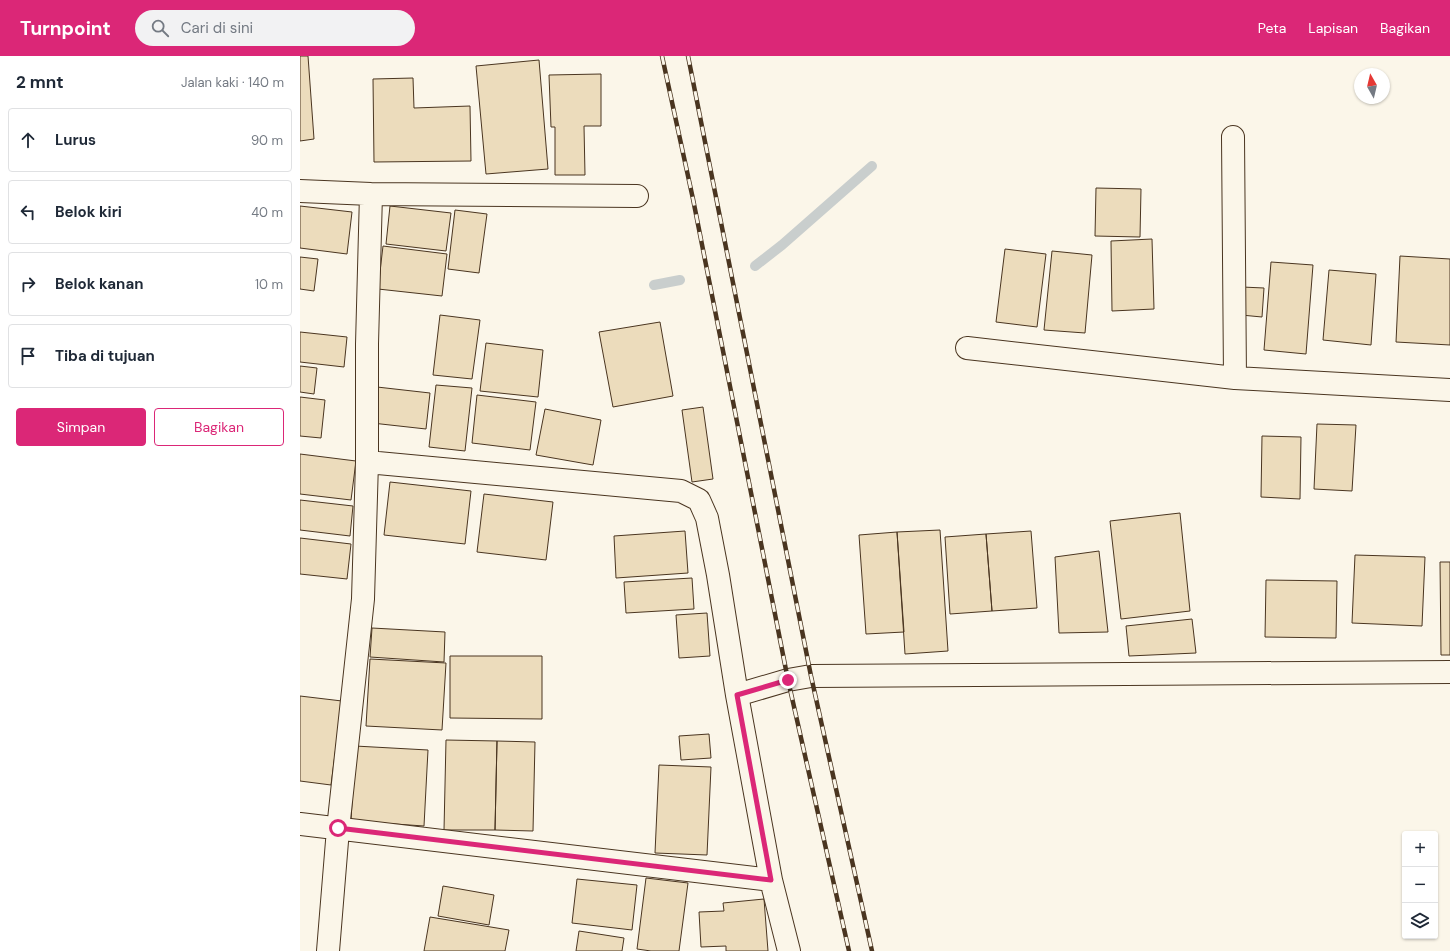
<!DOCTYPE html>
<html lang="id">
<head>
<meta charset="utf-8">
<style>
  :root { --surface:#fff; --page:#f2f2f3; --text:#1f2937; --muted:#747a83; --line:#e0e1e3; --accent:#db2777 }
  body { margin:0; font-family:"DM Sans",sans-serif; background:var(--page); color:var(--text) }
  .controls { position:absolute; right:12px; bottom:12px; display:grid; overflow:hidden; border-radius:4px; box-shadow:0 1px 3px #0004 }
  .controls button { width:36px; height:36px; display:grid; place-items:center; padding:0; border:0; border-bottom:1px solid var(--line); background:var(--surface); color:var(--text); font:20px sans-serif }
  .compass { position:absolute; left:1054px; top:12px; width:36px; height:36px; border-radius:50%; background:var(--surface); box-shadow:0 1px 3px #0004; rotate:352deg }
  .stop { position:absolute; width:12px; height:12px; margin:-9px; border:3px solid #db2777; border-radius:50%; background:#fff }
  .stop.end { background:#db2777; border-color:#fff; box-shadow:0 1px 4px #0008 }
  .list { margin:0; padding:0; list-style:none }
  h2 { display:flex; justify-content:space-between; align-items:center; height:52px; margin:0; padding:0 16px; font-size:17px }
  h2 small { font-size:13px; font-weight:400; color:var(--muted) }
  .list li { display:grid; grid-template-columns:26px 1fr auto; gap:12px; align-items:center; box-sizing:border-box; height:64px; margin:0 8px 8px; padding:0 8px; border:1px solid var(--line); border-radius:4px }
  .list b { display:block; font-size:15px; white-space:nowrap }
  .list em { font-size:13px; font-style:normal; color:var(--muted) }
  .actions { display:flex; gap:8px; padding:12px 16px }
  .actions a { flex:1; padding:9px 0; border:1px solid var(--accent); border-radius:4px; text-align:center; font-size:14px; color:var(--accent) }
  .actions .main { background:var(--accent); color:#fff }
  .icon { flex:none; width:22px; height:22px; fill:none; stroke:currentColor; stroke-width:2; stroke-linecap:round; stroke-linejoin:round }
  .map { position:relative; flex:none; width:1150px; height:895px; overflow:hidden }
  header { display:flex; align-items:center; gap:24px; box-sizing:border-box; height:56px; padding:0 20px; background:var(--accent); color:#fff }
  header strong { font-size:19px }
  nav { display:flex; gap:22px; margin-inline-start:auto; font-size:14px }
  .search { width:280px; height:36px; background:var(--page); display:flex; align-items:center; gap:10px; box-sizing:border-box; padding:0 14px; border-radius:22px; color:var(--muted); font-size:15px }
  main { display:flex }
  aside { flex:1; background:var(--surface) }
  .map>svg:first-child { display:block }
</style>
</head>
<body>
<header>
<strong>Turnpoint</strong>
<div class="search"><svg class="icon" aria-label="search" viewBox="0 0 24 24"><circle cx="10" cy="10" r="6"/><path d="M15 15l6 6"/></svg>Cari di sini</div>
<nav><a>Peta</a><a>Lapisan</a><a>Bagikan</a></nav>
</header>
<main>
<aside>
<h2>2 mnt<small>Jalan kaki · 140 m</small></h2>
<ul class="list">
<li><svg class="icon" aria-label="ahead" viewBox="0 0 24 24"><path d="M12 20V5M6 11l6-6 6 6"/></svg><div><b>Lurus</b></div><em>90 m</em></li>
<li><svg class="icon" aria-label="left" viewBox="0 0 24 24"><path d="M17 20v-9H6M10 6l-5 5 5 5"/></svg><div><b>Belok kiri</b></div><em>40 m</em></li>
<li><svg class="icon" aria-label="right" viewBox="0 0 24 24"><path d="M7 20v-9h11M14 6l5 5-5 5"/></svg><div><b>Belok kanan</b></div><em>10 m</em></li>
<li><svg class="icon" aria-label="arrive" viewBox="0 0 24 24"><path d="M6 21V4h12l-3 4 3 4H6"/></svg><div><b>Tiba di tujuan</b></div></li>
</ul>
<div class="actions"><a class="main">Simpan</a><a>Bagikan</a></div>
</aside>
<div class="map">
<svg width="1150" height="895" viewBox="0 0 1150 895">
  <rect width="100%" height="100%" fill="#fbf6e9"/>
  <g fill="none" stroke-linecap="round" stroke-linejoin="round">
    <path stroke="#c9cecd" stroke-width="10" d="M455,210L482,189L572,110
      M354,229L380,224"/>
  </g>
  <path fill="#ecdcbc" stroke="#4a3520" d="M0,0H8L14,83L0,85Z
    M239,4L248,113L186,118L176,10Z
    M301,18V70H284L285,119H255V71H251L249,19Z
    M113,22L114,52L170,50L171,105L74,106L73,23Z
    M796,132L841,133L840,181L795,180Z
    M0,150L52,156L47,198L0,192Z
    M90,150L151,157L146,195L86,188Z
    M155,154L187,158L179,217L148,213Z
    M852,183L854,253L812,255L811,185Z
    M83,190L147,198L142,240L78,233Z
    M705,193L746,198L737,271L696,266Z
    M752,195L792,199L785,277L744,274Z
    M1100,200L1150,203V289L1096,286Z
    M0,201L18,203L14,235L0,233Z
    M971,206L1013,209L1006,298L964,294Z
    M1029,214L1076,218L1071,289L1023,284Z
    M942,231L964,232L962,261L941,259Z
    M140,259L180,264L172,323L133,319Z
    M360,266L373,340L313,351L299,276Z
    M0,276L47,281L44,311L0,306Z
    M186,287L243,294L238,341L180,335Z
    M0,310L17,312L14,338L0,336Z
    M136,329L172,332L165,395L129,391Z
    M77,331L130,337L126,373L72,367Z
    M177,339L236,346L230,394L172,387Z
    M0,341L25,344L21,382L0,380Z
    M403,351L413,423L392,426L382,354Z
    M245,353L301,364L293,409L236,399Z
    M1017,368L1056,369L1052,435L1014,433Z
    M962,380L1001,381L1000,443L961,441Z
    M0,398L56,405L51,444L0,438Z
    M90,426L171,435L165,488L84,479Z
    M184,438L253,446L246,504L177,496Z
    M0,444L53,450L50,480L0,474Z
    M880,457L890,555L821,563L810,465Z
    M640,474L648,595L605,598L597,476Z
    M385,475L388,517L316,522L314,480Z
    M731,475L737,552L692,555L686,478Z
    M597,476L604,576L566,578L559,479Z
    M686,478L692,555L650,558L645,481Z
    M0,482L51,488L47,523L0,518Z
    M799,495L808,576L759,577L755,501Z
    M1055,499L1125,501L1122,570L1052,567Z
    M1140,506H1150V599H1141Z
    M392,522L394,553L326,557L324,526Z
    M966,524L1037,525L1036,582L965,581Z
    M407,557L410,600L379,602L376,559Z
    M892,563L896,597L829,600L826,570Z
    M72,572L145,576L144,606L70,601Z
    M150,600H242V663L150,662Z
    M70,603L146,607L142,674L66,670Z
    M0,640L42,645L31,729L0,725Z
    M409,678L411,702L381,704L379,680Z
    M146,684L197,685L195,774H144Z
    M197,685L235,686L233,775L195,774Z
    M55,690L128,694L124,770L51,765Z
    M359,709L411,711L407,799L355,797Z
    M346,822L388,827L379,895H351L337,893Z
    M277,823L337,829L332,874L272,867Z
    M143,830L194,839L189,869L138,860Z
    M464,843L468,895H426V890L401,891L399,856L424,855L423,847Z
    M130,861L209,874L205,895H124Z
    M279,875L324,882L322,895H276Z"/>
  <g fill="none" stroke-linecap="round" stroke-linejoin="round">
    <g stroke="#4a3520" stroke-width="24">
      <path id="minor" d="M933,81L935,322
        M0,135L71,138L337,140
        M667,292L935,322L1150,334
        M67,406L381,435L399,444L407,462L418,519L437,639L471,824L489,895
        M437,639L488,624L511,620L1150,616
        M0,768L471,824
        M28,895L38,773L63,543L67,406V288L71,138"/>
    </g>
    <use href="#minor" stroke="#fbf6e9" stroke-width="22"/>
    <g stroke="#4a3520" stroke-width="4.5">
      <path id="rail" d="M362,0L393,143L488,624L549,895
        M388,0L511,620L572,895"/>
    </g>
    <use href="#rail" stroke="#fbf6e9" stroke-width="3" stroke-dasharray="9" stroke-linecap="butt"/>
  </g>
  <g fill="none" stroke-linecap="round" stroke-linejoin="round">
    <path stroke="#db2777" stroke-width="5" d="M38,772L471,824L437,639L488,624"/>
  </g>
</svg>
<div class="controls">
<button>+</button>
<button>−</button>
<button><svg class="icon" aria-label="layers" viewBox="0 0 24 24"><path d="M12 4l9 5-9 5-9-5zM3 14l9 5 9-5"/></svg></button>
</div>
<svg class="compass" viewBox="-18 -18 36 36"><path d="M0-13l5 13h-10z" fill="#e53935"/><path d="M0 13l5-13h-10z" fill="#747a83"/></svg>
<div class="stop" style="left:38px;top:772px"></div>
<div class="stop end" style="left:488px;top:624px"></div>
</div>
</main>
</body>
</html>
